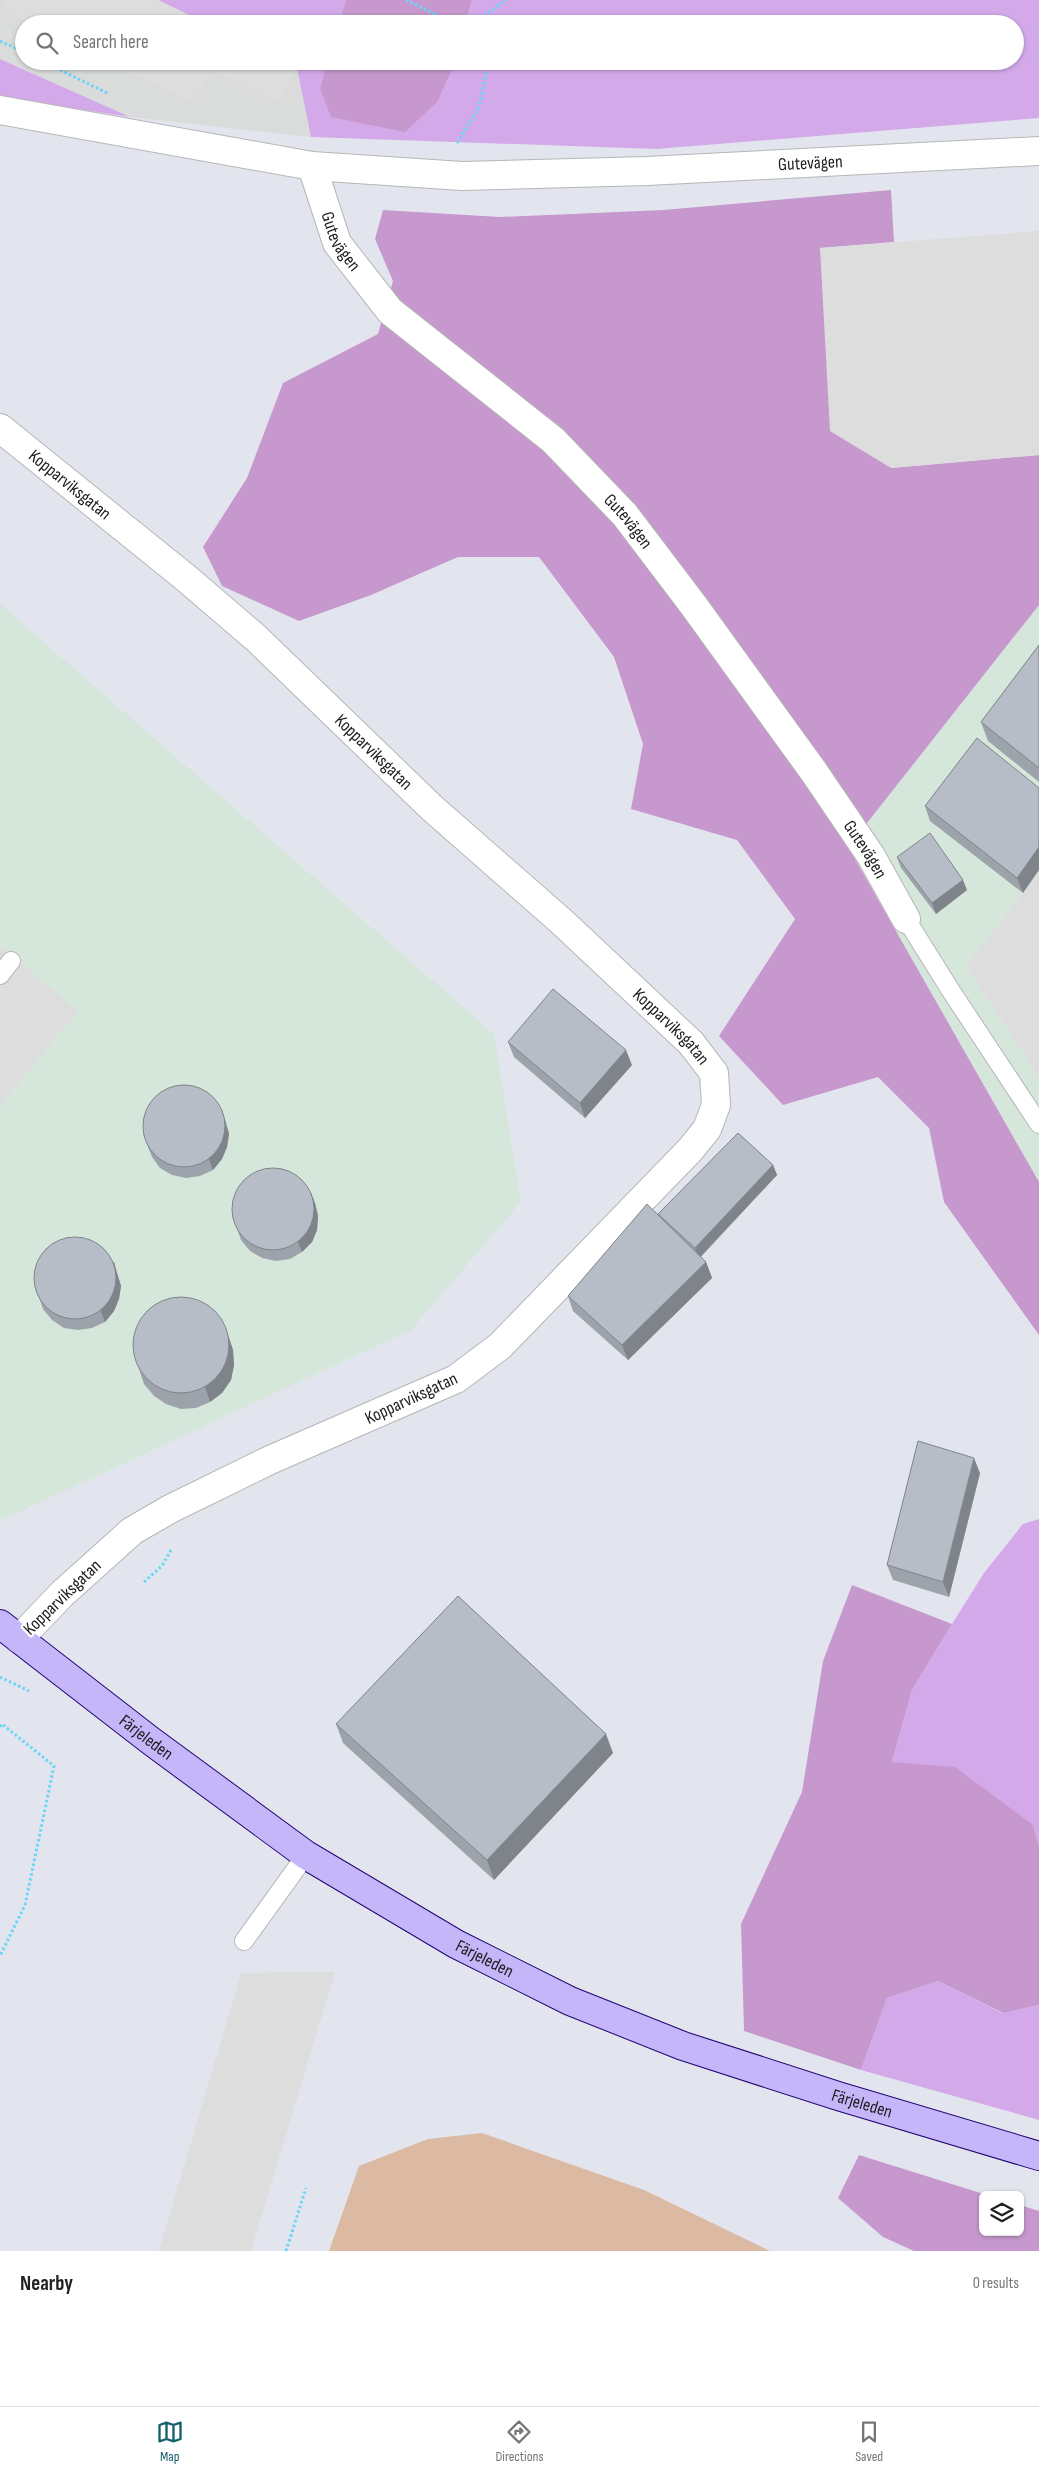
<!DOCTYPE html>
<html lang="en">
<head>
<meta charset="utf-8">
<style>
  :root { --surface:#fff; --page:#f2f2f2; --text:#222; --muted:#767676; --line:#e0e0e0; --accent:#13606d }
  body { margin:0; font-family:"Sofia Sans Condensed",sans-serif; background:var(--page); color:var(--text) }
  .controls { position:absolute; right:15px; bottom:15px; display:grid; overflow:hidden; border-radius:8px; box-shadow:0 1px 4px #0004 }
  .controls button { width:45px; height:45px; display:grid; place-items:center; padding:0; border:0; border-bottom:1px solid var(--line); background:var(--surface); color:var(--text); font:25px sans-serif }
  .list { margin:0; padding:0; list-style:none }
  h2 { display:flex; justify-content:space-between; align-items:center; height:65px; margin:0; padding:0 20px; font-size:21px }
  h2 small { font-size:16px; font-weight:400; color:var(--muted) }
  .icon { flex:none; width:28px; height:28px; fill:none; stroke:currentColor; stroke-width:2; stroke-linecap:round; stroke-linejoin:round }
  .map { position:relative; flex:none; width:1039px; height:2251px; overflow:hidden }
  .search { position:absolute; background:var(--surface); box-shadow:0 1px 4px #0004; left:15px; right:15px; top:15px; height:55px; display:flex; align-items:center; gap:12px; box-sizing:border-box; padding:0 18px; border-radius:28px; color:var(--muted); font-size:19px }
  .sheet { height:155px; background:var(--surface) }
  nav { display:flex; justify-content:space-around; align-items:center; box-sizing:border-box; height:70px; border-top:1px solid var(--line); background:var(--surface); font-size:14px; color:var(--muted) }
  nav a { display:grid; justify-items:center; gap:2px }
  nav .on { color:var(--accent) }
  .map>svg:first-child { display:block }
</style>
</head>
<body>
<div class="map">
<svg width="1039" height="2251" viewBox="0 0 1039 2251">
  <rect width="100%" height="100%" fill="#e3e5ee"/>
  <path fill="#dadbdb" d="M0,0H158L207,24H24V61H283L297,68L311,137L130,117L0,59Z"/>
  <path fill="#d5e7db" d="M0,604L494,1034L521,1202L411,1330L0,1521Z
    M1039,605V1182L848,847Z"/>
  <path fill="#d3a9e9" d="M158,0H346L338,24H207Z
    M472,0H1039V118L656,149L311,137L297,68L283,61H327L320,88L438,101L456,61H1015V24H466Z
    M0,59L130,117L0,97Z
    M1039,1519V1847L1033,1825L892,1762L912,1690L952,1624L984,1573L1023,1524Z
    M938,1981L1002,2013L1039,2005V2120L861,2070L887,1998Z"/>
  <path fill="#c698ce" d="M346,0H472L466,24H338Z
    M327,61H456L438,101L405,132L331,117L320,88Z
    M891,190L894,242L820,248L891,468L1039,455V605L848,847L1039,1182V1335L944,1202L929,1128L878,1077L783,1105L719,1036L795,919L737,840L631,809L643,744L614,657L539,557H458L371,595L299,621L222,586L203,547L247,478L283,383L378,334L393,281L375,239L383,210L500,217L663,210Z
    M852,1585L952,1624L912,1690L892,1762L955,1767L1033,1825L1039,1847V2005L1003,2013L938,1981L887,1998L861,2070L744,2031L741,1924L802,1792L823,1661Z
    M859,2155L987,2195H983V2232H1020V2205L1039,2211V2251H914L883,2237L838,2198Z"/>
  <path fill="#ddd" d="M5,0H158L207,24H31L0,9Z
    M108,61H283L297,68L280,103L211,69L194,103Z
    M1039,231V455L891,468L830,431L820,248Z
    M1039,873V1077L966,966Z
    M0,946L78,1011L0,1106Z
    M335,1972L251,2251H159L241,1973Z"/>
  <path fill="#dcb9a3" d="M482,2133L644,2190L770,2251H329L359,2166L428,2139Z"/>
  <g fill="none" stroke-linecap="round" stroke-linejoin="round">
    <g stroke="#b6b6b6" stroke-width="20">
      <path id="lane" d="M906,919L951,991L1039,1124
        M0,975L11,961
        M244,1941L306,1855"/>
    </g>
    <g stroke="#b6b6b6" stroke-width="30">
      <g id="street">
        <path id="s1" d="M0,110L312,166L462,176L647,171L1039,151"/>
        <path id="s2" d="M312,166L337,243L390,311L553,440L625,515L694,606L814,772L871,856L906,919"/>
        <path id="s3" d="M0,428L186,578L256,638L432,808L561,921L691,1043L714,1073L716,1105L707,1129L690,1150L500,1346L456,1379L270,1460L170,1509L132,1531L62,1594L19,1639"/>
      </g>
    </g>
    <g stroke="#220573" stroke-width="30">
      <g id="secondary">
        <path id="s4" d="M0,1624L151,1741L306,1855L456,1944L570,2001L683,2046L838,2096L1039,2156"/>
      </g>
    </g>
    <path stroke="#69d5f9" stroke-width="3" stroke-dasharray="2.5 2.5" stroke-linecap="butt" d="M406,0L455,24
      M472,24L506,0
      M0,41L24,52
      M42,61L107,93
      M457,143L479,107L488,64L486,61
      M144,1582L162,1566L172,1548
      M0,1677L29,1691
      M0,1727L2,1724L54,1766L25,1905L0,1956
      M286,2251L306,2188"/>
    <use href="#lane" stroke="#fff" stroke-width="18"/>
    <use href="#street" stroke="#fff" stroke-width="28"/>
    <use href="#secondary" stroke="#c4b6f9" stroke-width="28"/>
  </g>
  <path fill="#9da3aa" d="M1039,645V782L988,741L981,722Z
    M977,738L1023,893L930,821L925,806Z
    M897,857L967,890L936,914L901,868Z
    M508,1042L632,1065L585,1118L514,1057Z
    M222,1110L225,1120L229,1134L227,1147L222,1159L213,1170L200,1176L186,1178L172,1175L160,1168L152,1157L143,1134Z
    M773,1165L777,1175L701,1257L706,1262L712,1278L628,1360L573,1311L568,1296L659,1215Z
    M311,1193L315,1203L318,1216L317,1230L312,1242L302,1252L290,1259L276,1261L262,1258L250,1251L241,1240L233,1217Z
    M114,1262L117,1273L121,1286L119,1299L114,1311L105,1322L92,1328L78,1330L64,1328L52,1320L43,1309L35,1286Z
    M228,1335L233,1350L234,1365L231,1380L222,1393L210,1402L196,1408L181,1409L166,1404L154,1396L144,1384L134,1354Z
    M980,1473L949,1597L893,1580L887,1565Z
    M336,1724L613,1753L494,1880L343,1743Z"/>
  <path fill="#7f848b" d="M1039,847V870L1023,893L1017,878Z
    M963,880L967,890L936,914L932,903Z
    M626,1050L632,1065L585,1118L580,1103Z
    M222,1110L225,1120L229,1134L227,1147L222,1159L213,1170L209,1159Z
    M773,1165L777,1175L698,1259L695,1248Z
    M311,1193L315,1203L318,1216L317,1230L312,1242L302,1252L298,1242Z
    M114,1262L117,1273L121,1286L119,1299L114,1311L105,1322L101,1311Z
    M706,1262L712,1278L628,1360L622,1345Z
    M228,1335L233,1350L234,1365L231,1380L222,1393L210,1402L205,1387Z
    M974,1458L980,1473L949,1597L943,1582Z
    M606,1734L613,1753L494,1880L487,1860Z"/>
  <path fill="#b6bdc6" stroke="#7f848b" d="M1039,645V768L981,722Z
    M977,738L1039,788V847L1017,878L925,806Z
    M930,833L963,880L932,903L897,857Z
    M553,989L626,1050L580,1103L508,1042Z
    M143 1126a41 41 0 1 1 82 0a41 41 0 1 1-82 0Z
    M738,1133L773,1165L695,1248L658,1214Z
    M232 1209a41 41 0 1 1 82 0a41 41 0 1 1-82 0Z
    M647,1204L706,1262L622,1345L568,1296Z
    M34 1278a41 41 0 1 1 82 0a41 41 0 1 1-82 0Z
    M133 1345a48 48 0 1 1 96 0a48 48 0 1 1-96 0Z
    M918,1441L974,1458L943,1582L887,1565Z
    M458,1596L606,1734L487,1860L336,1724Z"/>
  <g text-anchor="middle" stroke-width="4.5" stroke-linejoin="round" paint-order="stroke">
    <g font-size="18" fill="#1d1d1d" stroke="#fff">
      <text dy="6" stroke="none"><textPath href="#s1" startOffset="816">Gutevägen</textPath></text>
      <text dy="6" stroke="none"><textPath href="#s2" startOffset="81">Gutevägen</textPath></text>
      <text dy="6" stroke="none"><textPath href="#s3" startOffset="90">Kopparviksgatan</textPath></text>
      <text dy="6" stroke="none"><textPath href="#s2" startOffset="486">Gutevägen</textPath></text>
      <text dy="6" stroke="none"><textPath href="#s3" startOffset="495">Kopparviksgatan</textPath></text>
      <text dy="6" stroke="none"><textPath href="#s2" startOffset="891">Gutevägen</textPath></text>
      <text dy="6" stroke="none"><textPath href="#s3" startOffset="900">Kopparviksgatan</textPath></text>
      <text transform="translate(411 1398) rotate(-25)" y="6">Kopparviksgatan</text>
      <text transform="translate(62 1597) rotate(-44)" y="6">Kopparviksgatan</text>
      <text dy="6" stroke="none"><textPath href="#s4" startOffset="185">Färjeleden</textPath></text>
      <text dy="6" stroke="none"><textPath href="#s4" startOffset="590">Färjeleden</textPath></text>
      <text dy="6" stroke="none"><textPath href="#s4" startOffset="995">Färjeleden</textPath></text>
    </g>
  </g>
</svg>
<div class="controls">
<button><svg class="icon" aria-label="layers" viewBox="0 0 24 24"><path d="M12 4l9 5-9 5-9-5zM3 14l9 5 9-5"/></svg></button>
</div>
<div class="search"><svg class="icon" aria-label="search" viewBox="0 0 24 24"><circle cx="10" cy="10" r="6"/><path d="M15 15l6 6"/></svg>Search here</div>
</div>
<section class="sheet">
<h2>Nearby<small>0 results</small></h2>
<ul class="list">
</ul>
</section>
<nav>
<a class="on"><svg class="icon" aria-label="map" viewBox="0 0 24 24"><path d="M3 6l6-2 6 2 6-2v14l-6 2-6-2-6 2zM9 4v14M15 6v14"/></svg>Map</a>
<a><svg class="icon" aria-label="directions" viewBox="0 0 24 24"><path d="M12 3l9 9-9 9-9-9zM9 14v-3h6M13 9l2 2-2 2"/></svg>Directions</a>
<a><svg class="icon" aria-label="saved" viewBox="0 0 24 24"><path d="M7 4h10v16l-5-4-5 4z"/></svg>Saved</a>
</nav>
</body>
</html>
